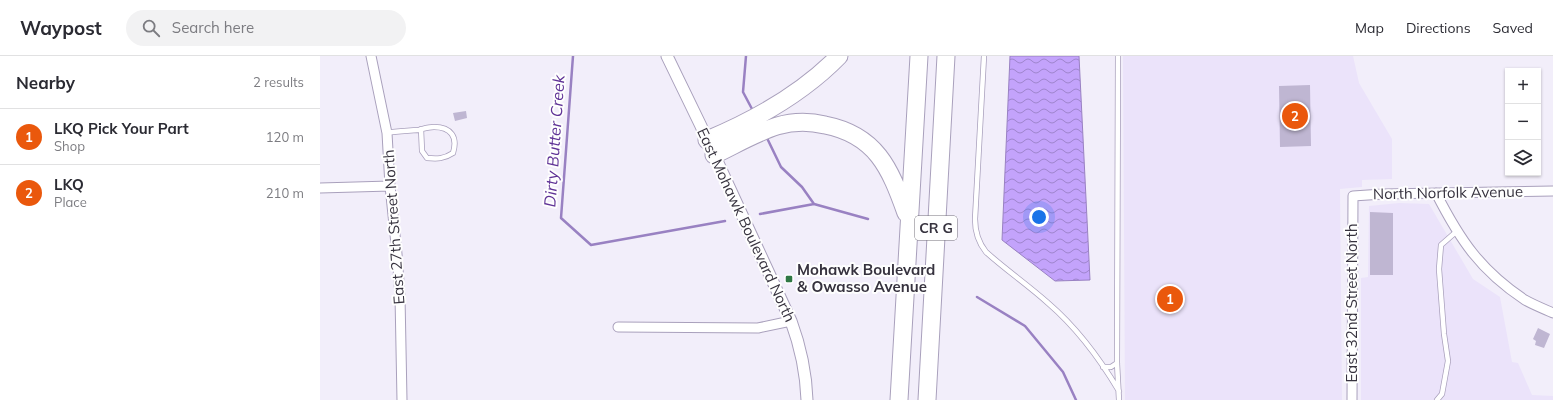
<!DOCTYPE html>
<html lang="en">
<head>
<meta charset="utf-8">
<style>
  :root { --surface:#fff; --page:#f2f2f3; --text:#2b2b33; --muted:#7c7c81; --line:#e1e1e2; --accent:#ea580c }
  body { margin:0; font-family:Mulish,sans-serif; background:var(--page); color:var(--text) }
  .controls { position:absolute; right:12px; top:12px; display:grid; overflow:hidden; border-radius:0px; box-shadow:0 1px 3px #0004 }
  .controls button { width:36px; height:36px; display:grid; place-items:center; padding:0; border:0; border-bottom:1px solid var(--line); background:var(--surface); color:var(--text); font:20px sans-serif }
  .you { position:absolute; left:719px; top:161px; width:14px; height:14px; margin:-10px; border:3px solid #fff; border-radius:50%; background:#1a73e8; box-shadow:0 0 0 6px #1a73e833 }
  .badge { display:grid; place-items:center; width:26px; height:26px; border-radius:50%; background:var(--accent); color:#fff; font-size:13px; font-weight:700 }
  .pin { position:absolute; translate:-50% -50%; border:2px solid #fff; box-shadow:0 1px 4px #0006 }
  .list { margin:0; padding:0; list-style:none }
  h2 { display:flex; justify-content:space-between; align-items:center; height:52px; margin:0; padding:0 16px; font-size:17px }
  h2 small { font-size:13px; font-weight:400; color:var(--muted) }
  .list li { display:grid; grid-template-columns:26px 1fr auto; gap:12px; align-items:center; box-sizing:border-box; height:56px; padding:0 16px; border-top:1px solid var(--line) }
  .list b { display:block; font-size:15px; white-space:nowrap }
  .list p { margin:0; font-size:13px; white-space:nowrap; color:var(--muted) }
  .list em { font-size:13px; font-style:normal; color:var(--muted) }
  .icon { flex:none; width:22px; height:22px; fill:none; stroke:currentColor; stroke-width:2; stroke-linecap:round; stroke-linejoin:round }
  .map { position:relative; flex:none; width:1233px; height:344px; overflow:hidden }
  header { display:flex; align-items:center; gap:24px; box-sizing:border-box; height:56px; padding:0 20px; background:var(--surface); border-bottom:1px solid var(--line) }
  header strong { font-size:19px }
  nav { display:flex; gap:22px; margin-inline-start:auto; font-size:14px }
  .search { width:280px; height:36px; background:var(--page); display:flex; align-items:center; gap:10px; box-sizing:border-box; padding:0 14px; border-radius:22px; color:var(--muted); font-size:15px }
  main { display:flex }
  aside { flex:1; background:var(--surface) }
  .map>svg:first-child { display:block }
</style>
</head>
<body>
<header>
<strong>Waypost</strong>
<div class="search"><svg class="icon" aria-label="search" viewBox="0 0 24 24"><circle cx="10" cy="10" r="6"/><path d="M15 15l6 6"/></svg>Search here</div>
<nav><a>Map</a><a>Directions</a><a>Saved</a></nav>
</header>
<main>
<aside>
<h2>Nearby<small>2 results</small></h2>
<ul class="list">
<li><span class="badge">1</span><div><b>LKQ Pick Your Part</b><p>Shop</p></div><em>120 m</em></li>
<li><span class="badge">2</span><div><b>LKQ</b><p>Place</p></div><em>210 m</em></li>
</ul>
</aside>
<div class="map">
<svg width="1233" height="344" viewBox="0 0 1233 344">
  <defs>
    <pattern id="water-waves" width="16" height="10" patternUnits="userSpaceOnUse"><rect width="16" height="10" fill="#c3a3fb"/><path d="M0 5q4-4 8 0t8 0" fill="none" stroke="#9f85cd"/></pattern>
  </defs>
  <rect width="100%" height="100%" fill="#f2eefa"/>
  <path fill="#ebe3fa" d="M803,0H1033L1039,27L1072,83V123L1042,124V131L1020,133L1022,344H805Z
    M1079,147L1109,148L1153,223L1180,241L1192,306L1198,307L1212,339L1233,340V344H1041V222L1048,221L1049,150Z"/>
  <path fill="url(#water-waves)" stroke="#9981c2" d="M690,0H759L770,224L735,225L682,184Z"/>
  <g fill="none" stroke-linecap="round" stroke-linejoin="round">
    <path stroke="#9981c2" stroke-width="2.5" d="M253,0L241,162L271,189L405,165
      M426,0L423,36L432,53
      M446,80L461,111L482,131L494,148
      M440,158L494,148L548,163
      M657,241L705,270L743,316L756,344"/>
  </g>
  <path fill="#bfb6d2" d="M990,29L991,90L960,91L959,30Z
    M146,55L147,62L135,65L133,57Z
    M1050,156L1073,157V219H1050Z
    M839,233H860V253H839Z
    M1218,272L1230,278L1224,292L1215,289L1216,285L1213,283Z"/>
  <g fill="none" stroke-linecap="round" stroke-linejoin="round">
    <g stroke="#a9a0bc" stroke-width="6">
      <path id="service" d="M664,0L655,163C655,176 658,186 666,196C686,214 708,229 728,247C756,271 780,303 799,335
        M798,0L797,307L799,344
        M67,77C77,75 88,75 98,74C103,73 108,71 114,71C131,71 138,81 133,97C124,103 117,103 107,102L102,95L101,73
        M783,311H791L797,307
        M1117,344L1122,338L1128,305L1124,278L1119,213L1121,189L1137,175"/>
    </g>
    <g stroke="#a9a0bc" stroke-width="11">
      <path id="minor" d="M51,0L67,77L70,130L77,198L80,240L82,344
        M0,132L70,130
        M1116,137C1140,184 1160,214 1205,244C1214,249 1224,253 1233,257
        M298,271L438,272L471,265
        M1032,344L1033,140L1063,138L1233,135"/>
    </g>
    <g stroke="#a9a0bc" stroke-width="13">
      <path id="tertiary" d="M347,0L380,68L471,265C481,292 486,315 487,344"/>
    </g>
    <g stroke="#a9a0bc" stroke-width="19">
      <path id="motorway" d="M387,84C435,64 483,37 519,0
        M394,99C415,89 435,77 457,70C474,65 489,65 505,69C556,79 570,112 586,157
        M579,344L599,0
        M607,344L626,0"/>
    </g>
    <use href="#service" stroke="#fff" stroke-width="4.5"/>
    <use href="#minor" stroke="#fff" stroke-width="9"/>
    <use href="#tertiary" stroke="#fff" stroke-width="11"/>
    <use href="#motorway" stroke="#fff" stroke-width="17"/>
  </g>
  <rect fill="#2f7744" stroke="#fefefe" stroke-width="1.5" x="465" y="219" width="8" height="8" rx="2"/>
  <g text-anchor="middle" stroke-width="4" stroke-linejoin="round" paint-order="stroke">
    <rect fill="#fefefe" stroke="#726f78" stroke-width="1" x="595" y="160" width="42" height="24" rx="3"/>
    <g font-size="14" font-weight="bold" fill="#36323e">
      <text x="616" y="177">CR G</text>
    </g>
    <g font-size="15" fill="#36323e" stroke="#fefefe">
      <text transform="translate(1128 137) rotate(-1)" y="5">North Norfolk Avenue</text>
      <text transform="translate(426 169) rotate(65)" y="5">East Mohawk Boulevard North</text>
      <text transform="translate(74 171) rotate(-94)" y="5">East 27th Street North</text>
      <text transform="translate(1032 247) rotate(-90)" y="5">East 32nd Street North</text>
    </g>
    <g font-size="15" font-weight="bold" fill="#36323e" stroke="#fefefe" text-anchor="start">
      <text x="477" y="219">Mohawk Boulevard<tspan x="477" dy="17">&amp; Owasso Avenue</tspan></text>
    </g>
    <g font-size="16" font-style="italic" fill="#5f3296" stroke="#fefefe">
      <text transform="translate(234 85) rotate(-86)" y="6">Dirty Butter Creek</text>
    </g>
  </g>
</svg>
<div class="controls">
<button>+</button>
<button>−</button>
<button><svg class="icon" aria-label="layers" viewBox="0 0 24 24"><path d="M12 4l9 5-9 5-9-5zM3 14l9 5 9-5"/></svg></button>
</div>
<div class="you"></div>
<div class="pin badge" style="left:850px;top:243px">1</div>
<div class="pin badge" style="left:975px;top:60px">2</div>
</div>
</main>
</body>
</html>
